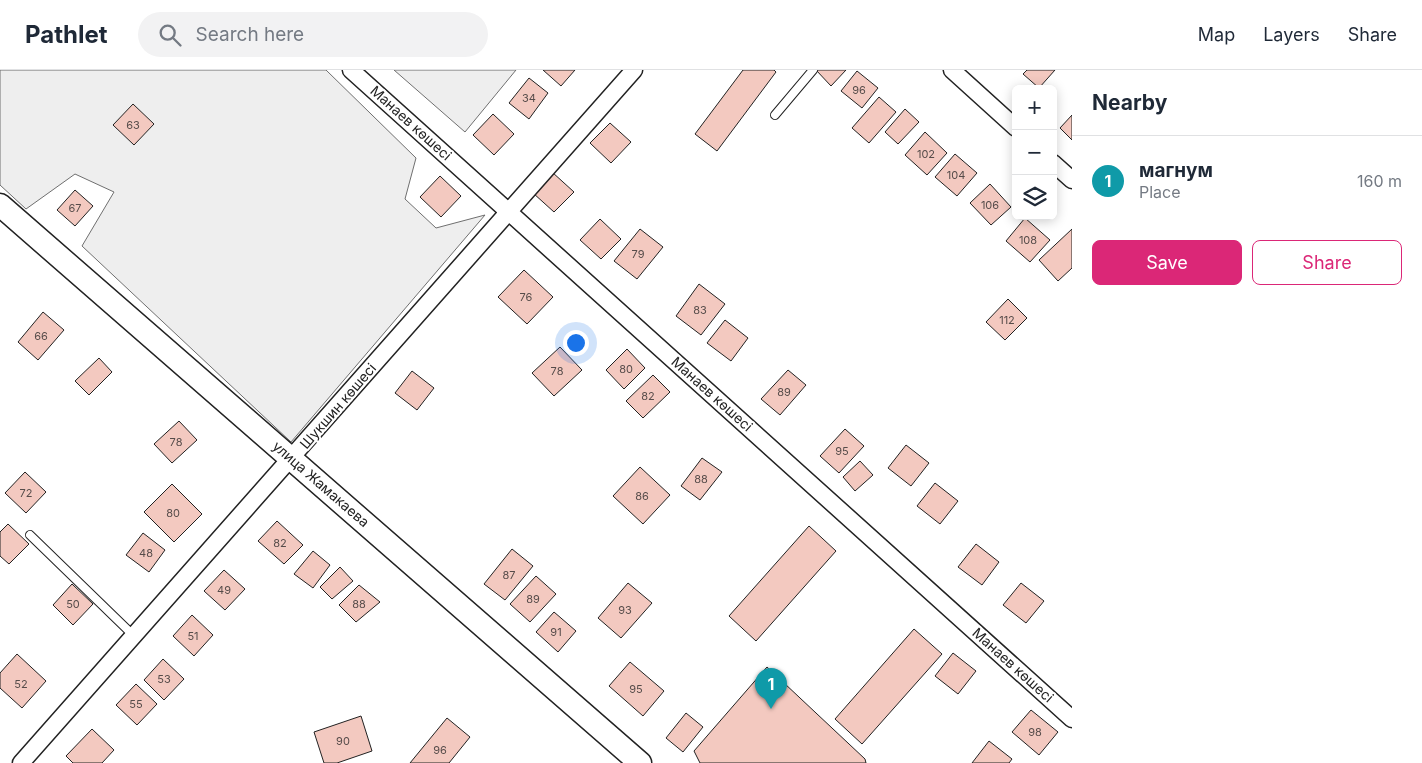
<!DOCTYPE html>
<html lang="en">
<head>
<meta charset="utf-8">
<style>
  :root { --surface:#fff; --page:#f2f2f3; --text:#1f2937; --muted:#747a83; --line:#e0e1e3; --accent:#db2777 }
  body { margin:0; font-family:Inter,sans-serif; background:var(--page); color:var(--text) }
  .controls { position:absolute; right:15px; top:15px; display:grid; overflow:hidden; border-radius:8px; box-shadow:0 2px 12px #0003 }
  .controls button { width:45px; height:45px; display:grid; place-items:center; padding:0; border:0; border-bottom:1px solid var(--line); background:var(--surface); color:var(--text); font:25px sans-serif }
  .you { position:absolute; left:575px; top:272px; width:18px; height:18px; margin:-12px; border:4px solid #fff; border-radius:50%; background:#1a73e8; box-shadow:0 0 0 8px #1a73e833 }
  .badge { display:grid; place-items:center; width:32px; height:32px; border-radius:50%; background:var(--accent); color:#fff; font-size:16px; font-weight:700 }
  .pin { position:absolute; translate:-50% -41px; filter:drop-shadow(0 1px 2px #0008) }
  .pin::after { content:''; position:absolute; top:26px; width:18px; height:15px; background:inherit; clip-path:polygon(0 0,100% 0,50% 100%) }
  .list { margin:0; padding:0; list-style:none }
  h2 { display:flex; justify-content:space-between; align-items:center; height:65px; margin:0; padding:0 20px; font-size:21px }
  h2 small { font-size:16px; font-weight:400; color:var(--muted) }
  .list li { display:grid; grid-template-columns:32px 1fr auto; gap:15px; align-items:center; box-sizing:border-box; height:90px; padding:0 20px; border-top:1px solid var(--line) }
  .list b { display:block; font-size:19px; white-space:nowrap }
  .list p { margin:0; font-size:16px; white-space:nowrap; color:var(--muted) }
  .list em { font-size:16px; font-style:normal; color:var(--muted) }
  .actions { display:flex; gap:10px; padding:15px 20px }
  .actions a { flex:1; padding:11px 0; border:1px solid var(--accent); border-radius:8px; text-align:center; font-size:18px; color:var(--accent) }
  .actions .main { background:var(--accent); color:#fff }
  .icon { flex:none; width:28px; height:28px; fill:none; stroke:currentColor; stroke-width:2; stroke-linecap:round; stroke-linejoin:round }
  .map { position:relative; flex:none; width:1072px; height:693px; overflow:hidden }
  header { display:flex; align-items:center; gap:30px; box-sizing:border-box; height:70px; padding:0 25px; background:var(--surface); border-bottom:1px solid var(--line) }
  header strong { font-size:24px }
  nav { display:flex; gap:28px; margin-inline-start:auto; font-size:18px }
  .search { width:350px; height:45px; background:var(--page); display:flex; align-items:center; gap:12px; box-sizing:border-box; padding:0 18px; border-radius:28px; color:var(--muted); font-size:19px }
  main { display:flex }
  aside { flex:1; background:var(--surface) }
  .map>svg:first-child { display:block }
</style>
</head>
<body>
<header>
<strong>Pathlet</strong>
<div class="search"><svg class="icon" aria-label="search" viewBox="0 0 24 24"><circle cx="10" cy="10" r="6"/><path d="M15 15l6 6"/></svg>Search here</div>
<nav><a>Map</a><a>Layers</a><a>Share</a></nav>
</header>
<main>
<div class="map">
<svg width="1072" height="693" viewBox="0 0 1072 693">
  <rect width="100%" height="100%" fill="#fff"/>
  <path fill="#eee" stroke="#6f6f6f" d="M0,0H326L416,88L405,129L436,158L485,145L291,372L82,176L114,122L75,104L26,139L0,115Z
    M394,0H516L465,62Z"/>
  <path fill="#f3c9c0" stroke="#222" d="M543,0H575L561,16Z
    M743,0H774L776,2L717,81L695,64Z
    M816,0H846L831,16Z
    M1027,0H1055L1039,18L1023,4Z
    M857,1L878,18L862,38L841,21Z
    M529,8L548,23L529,49L509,33Z
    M879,27L896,42L869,73L852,58Z
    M133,34L154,54L134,75L113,55Z
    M905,39L919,52L898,74L885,62Z
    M493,44L514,64L494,85L473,65Z
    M1072,45V70L1060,58Z
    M610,53L631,72L611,93L590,73Z
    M925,62L947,83L927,105L905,85Z
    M955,84L977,103L957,126L935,107Z
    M552,102L574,122L554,142L533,123Z
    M440,106L461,126L441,147L420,127Z
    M990,114L1011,137L991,155L970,133Z
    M75,120L93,136L75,156L57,140Z
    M1025,148L1050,170L1030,192L1006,171Z
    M600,149L621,169L601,189L580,170Z
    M640,159L663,177L637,209L614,191Z
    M1072,159V198L1058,211L1039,190Z
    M524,200L553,227L527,254L498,227Z
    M699,214L725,234L701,265L676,246Z
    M1008,229L1027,248L1005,270L986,252Z
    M43,242L64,260L38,290L18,272Z
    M725,250L748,268L731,291L707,273Z
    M560,277L582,300L554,326L532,303Z
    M627,279L645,298L624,319L606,300Z
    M99,288L112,302L89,325L75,311Z
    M788,300L806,315L780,345L761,329Z
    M412,301L434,318L417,340L395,323Z
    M653,305L670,322L643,348L626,331Z
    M179,351L197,370L172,393L154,374Z
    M845,359L864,376L839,403L820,386Z
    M906,375L929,393L911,416L888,398Z
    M702,388L722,402L700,430L681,416Z
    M860,391L873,405L855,421L843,407Z
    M640,397L670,425L643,454L613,426Z
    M25,402L46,422L26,443L5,423Z
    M935,413L958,431L940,454L917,436Z
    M172,414L202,444L174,472L144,442Z
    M277,451L303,475L284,494L258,471Z
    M8,454L29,474L9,494L0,486V462Z
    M809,456L836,481L756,571L729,546Z
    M143,463L165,480L149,502L126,485Z
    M976,474L999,492L982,515L958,497Z
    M512,479L533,496L505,530L484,514Z
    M313,481L330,495L313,518L294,504Z
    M340,497L353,511L332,529L320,517Z
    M224,500L245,519L225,540L204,521Z
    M536,506L556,524L530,552L510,534Z
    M628,513L652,533L621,568L598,548Z
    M1021,513L1044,531L1026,553L1003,535Z
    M72,514L93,534L73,555L53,535Z
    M359,515L380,532L356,552L339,535Z
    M554,542L576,561L558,582L536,562Z
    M192,545L213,565L194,586L173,566Z
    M914,559L942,584L862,674L835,649Z
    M953,583L976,601L958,624L935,606Z
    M17,584L46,611L22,638L0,618V603Z
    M163,589L184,609L164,630L144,610Z
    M630,592L664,621L643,646L609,616Z
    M767,597L865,689L866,693H700L694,681Z
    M136,614L157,634L137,655L116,635Z
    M1031,640L1058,662L1039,685L1012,662Z
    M686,643L703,657L683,682L666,668Z
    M361,646L372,681L337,693H324L314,662Z
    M447,648L470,667L449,693H410Z
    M92,659L114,680L102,693H73L66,686Z
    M989,671L1012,689L1009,693H972Z"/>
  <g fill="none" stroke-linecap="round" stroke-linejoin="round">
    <g stroke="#222" stroke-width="10">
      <path id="lane" d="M775,45L813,0
        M30,465L133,565"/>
    </g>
    <g stroke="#222" stroke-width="19">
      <path id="street" d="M351,0L1072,649
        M952,0L1016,58
        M1053,93L1072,110
        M21,693L634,0"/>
    </g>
    <g stroke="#222" stroke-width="25">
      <path id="secondary" d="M0,135L640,693"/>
    </g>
    <use href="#lane" stroke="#fff" stroke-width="8"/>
    <use href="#street" stroke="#fff" stroke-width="16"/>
    <use href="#secondary" stroke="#fff" stroke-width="22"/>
  </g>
  <g text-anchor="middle" stroke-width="4" stroke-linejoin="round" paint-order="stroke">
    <g font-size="11" fill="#564c4a">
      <text x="859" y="24">96</text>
      <text x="529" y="32">34</text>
      <text x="133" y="59">63</text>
      <text x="926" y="88">102</text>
      <text x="956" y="109">104</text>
      <text x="990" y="139">106</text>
      <text x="75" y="142">67</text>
      <text x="1028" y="174">108</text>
      <text x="638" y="188">79</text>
      <text x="526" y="231">76</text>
      <text x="700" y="244">83</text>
      <text x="1007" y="254">112</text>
      <text x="41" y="270">66</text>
      <text x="626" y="303">80</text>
      <text x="557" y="305">78</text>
      <text x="784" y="326">89</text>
      <text x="648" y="330">82</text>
      <text x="176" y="376">78</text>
      <text x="842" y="385">95</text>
      <text x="701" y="413">88</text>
      <text x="26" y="427">72</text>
      <text x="642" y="430">86</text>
      <text x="173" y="447">80</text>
      <text x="280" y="477">82</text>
      <text x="146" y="487">48</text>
      <text x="509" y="509">87</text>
      <text x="224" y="524">49</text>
      <text x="533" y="533">89</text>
      <text x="73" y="538">50</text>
      <text x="359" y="538">88</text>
      <text x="625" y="544">93</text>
      <text x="556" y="566">91</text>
      <text x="193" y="570">51</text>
      <text x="164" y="613">53</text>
      <text x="21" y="618">52</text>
      <text x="636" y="623">95</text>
      <text x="136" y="638">55</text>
      <text x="1035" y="666">98</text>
      <text x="343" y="675">90</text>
      <text x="440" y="684">96</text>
    </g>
    <g font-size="14" fill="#222" stroke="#fff">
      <text transform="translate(411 53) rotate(42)" y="5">Манаев көшесі</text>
      <text transform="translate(712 324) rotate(42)" y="5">Манаев көшесі</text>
      <text transform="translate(338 336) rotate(-49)" y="5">Шукшин көшесі</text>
      <text transform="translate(321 414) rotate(41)" y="5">улица Жамакаева</text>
      <text transform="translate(1013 595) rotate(42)" y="5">Манаев көшесі</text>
    </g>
  </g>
</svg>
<div class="controls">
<button>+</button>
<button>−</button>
<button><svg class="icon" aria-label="layers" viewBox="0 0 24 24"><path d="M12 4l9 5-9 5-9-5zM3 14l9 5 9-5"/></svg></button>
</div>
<div class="you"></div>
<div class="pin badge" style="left:771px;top:639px;background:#0f9aa8">1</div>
</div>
<aside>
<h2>Nearby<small></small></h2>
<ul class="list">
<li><span class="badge" style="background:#0f9aa8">1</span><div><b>магнум</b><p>Place</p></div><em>160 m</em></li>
</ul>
<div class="actions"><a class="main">Save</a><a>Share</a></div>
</aside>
</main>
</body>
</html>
